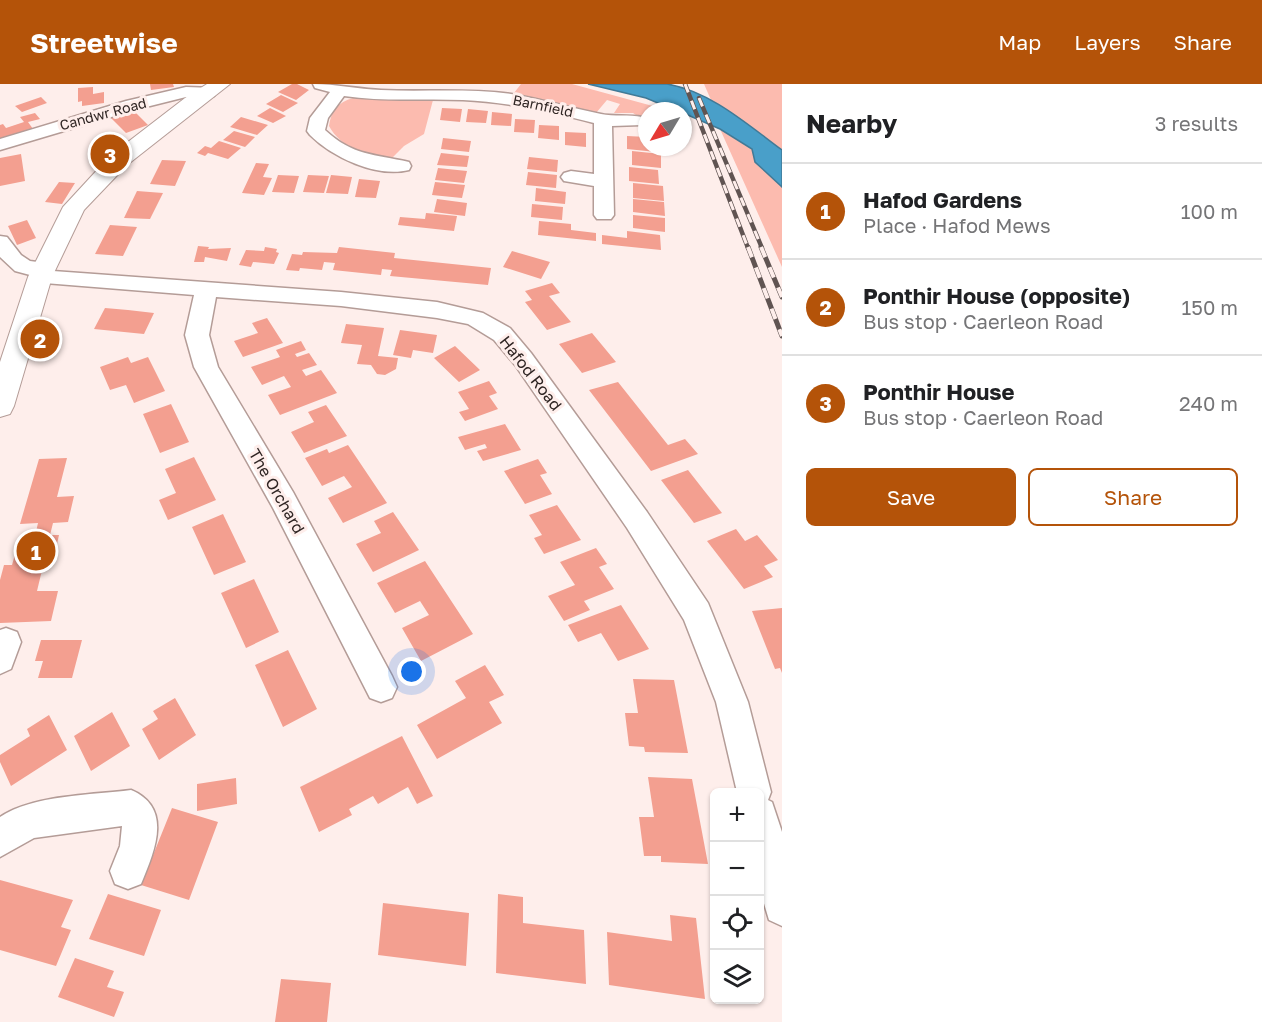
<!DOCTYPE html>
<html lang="en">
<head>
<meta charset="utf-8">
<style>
  :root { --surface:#fff; --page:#f2f2f2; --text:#202124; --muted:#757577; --line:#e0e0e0; --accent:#b45309 }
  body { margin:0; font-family:"Golos Text",sans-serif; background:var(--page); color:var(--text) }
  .controls { position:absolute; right:18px; bottom:18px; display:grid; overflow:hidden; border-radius:9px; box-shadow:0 2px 4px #0004 }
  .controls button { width:54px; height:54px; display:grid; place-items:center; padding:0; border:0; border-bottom:2px solid var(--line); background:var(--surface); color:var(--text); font:30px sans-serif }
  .compass { position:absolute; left:638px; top:18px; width:54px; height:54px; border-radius:50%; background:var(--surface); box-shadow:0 2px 4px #0004; rotate:232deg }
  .you { position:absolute; left:412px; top:588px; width:21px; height:21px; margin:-15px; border:4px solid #fff; border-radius:50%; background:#1a73e8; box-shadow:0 0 0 9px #1a73e833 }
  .badge { display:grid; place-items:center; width:39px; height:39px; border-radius:50%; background:var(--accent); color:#fff; font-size:20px; font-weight:700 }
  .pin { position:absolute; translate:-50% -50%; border:3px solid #fff; box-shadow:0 2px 6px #0006 }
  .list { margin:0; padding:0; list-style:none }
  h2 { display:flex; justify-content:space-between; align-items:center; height:78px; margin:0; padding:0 24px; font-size:26px }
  h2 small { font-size:20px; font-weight:400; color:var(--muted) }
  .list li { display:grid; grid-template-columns:39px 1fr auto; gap:18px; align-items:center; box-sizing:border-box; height:96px; padding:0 24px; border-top:2px solid var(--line) }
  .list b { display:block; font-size:22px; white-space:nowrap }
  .list p { margin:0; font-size:20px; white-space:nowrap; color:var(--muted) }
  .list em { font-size:20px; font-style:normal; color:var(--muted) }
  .actions { display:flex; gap:12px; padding:18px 24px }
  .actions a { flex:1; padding:14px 0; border:2px solid var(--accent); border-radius:9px; text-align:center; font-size:21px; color:var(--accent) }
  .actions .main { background:var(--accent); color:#fff }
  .icon { flex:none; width:33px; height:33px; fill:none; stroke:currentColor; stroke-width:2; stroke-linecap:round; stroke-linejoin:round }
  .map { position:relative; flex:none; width:782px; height:938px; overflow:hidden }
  header { display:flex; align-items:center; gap:36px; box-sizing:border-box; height:84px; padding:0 30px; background:var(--accent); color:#fff }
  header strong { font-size:28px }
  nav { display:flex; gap:33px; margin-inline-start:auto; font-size:21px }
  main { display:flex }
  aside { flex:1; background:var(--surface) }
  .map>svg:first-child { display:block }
</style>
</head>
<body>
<header>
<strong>Streetwise</strong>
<nav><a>Map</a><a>Layers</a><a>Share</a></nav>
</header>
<main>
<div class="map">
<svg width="782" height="938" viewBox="0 0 782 938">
  <rect width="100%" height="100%" fill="#feeeeb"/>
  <path fill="#fcbbaf" d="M521,0H572L671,27H647V42L644,40L642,35L633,29H614L620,20L607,16L596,29L514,9Z
    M704,0H782V66L726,25L711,16Z
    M353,14L433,16L424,50L404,62L392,74C368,74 341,64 329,42C331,27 338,18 353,14Z
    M720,45L752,65L755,78L782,103V183Z"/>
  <path fill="#499fc9" stroke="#417a97" stroke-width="1.5" d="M588,0C613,0 642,0 667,0C710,7 748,41 782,66V103L755,78L752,65L720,45L683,29V27H677L646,14Z"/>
  <path fill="#f39f90" d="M150,0H173L174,3L151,6Z
    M292,0H297L309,6L296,16L278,8Z
    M93,3V10L104,8V19L82,22V17L78,18V4Z
    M281,11L298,19L283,28L266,20Z
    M41,13L47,19L22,28L15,22Z
    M270,24L286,32L273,39L257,32Z
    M442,24L462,25L460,38L440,36Z
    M132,25L148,41L126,49L110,33Z
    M468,25L488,27L486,39L466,38Z
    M492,28L512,30L511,42L491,41Z
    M35,29L40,35L28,38L33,45L0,55V41L3,40L6,44L24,38L20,33Z
    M241,33L268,41L257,51L230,43Z
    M515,35L535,36L534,49L514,48Z
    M539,41L559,42V56L538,54Z
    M234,47L255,53L245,63L223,56Z
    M565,48L586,49V63L565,61Z
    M627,52L647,53V63H656V68L627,65Z
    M443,54L471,57L469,68L441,65Z
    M219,57L241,64L228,75L208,69L205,72L197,69L205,62L211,64Z
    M632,67L661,70V84L632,81Z
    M441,69L469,72L467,83L437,81Z
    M21,70L25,97L0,102V74Z
    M529,73L558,76L557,88L527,85Z
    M162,76L186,77L175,102L150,100Z
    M256,79L269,80L263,93L272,94L264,111L242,109Z
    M629,83L658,86L659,100L629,97Z
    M438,84L467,87L464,99L435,96Z
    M528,88L557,91L556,104L526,101Z
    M278,91L299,92L294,109L272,108Z
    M308,91L329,92L324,109L303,108Z
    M331,91L352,93L348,110L326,109Z
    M359,95L380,97L376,114L355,113Z
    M59,98L75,99L62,120L45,118Z
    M435,98L465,101L462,114L432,111Z
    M633,99L663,102L664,117L633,114Z
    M536,104L566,108L565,120L535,117Z
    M137,107L163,109L150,135L124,134Z
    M437,115L467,119L465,132L434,128Z
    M633,115L664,118L665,132L633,128Z
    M532,120L563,123L562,136L531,133Z
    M426,129L457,132L454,147L398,141L400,133L425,135Z
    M633,131L665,134V148L633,144Z
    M27,136L36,154L17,161L8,142Z
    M539,137L571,140V146L596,149V157L538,151Z
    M110,141L137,143L123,172L95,170Z
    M627,147L660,151L661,166L602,160V151L627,154Z
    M198,162L209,163L208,165L231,164L227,177L205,173L204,178H194Z
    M265,163L277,165L276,168L279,169L274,180L253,178L251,183L239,181L246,166L264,167Z
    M339,163L395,169L394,174L491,184L488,201L390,192L392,186L382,185L381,191L333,186L335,179L324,178L322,186L300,184L299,187L286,186L292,170L302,171L303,168L337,169Z
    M512,167L550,178L541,195L503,183Z
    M552,199L560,209L549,212L571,238L547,246L525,218L532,216L525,207Z
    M105,224L128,226L154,229L144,250L94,245Z
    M267,234L283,259L243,273L234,257L258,249L252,239Z
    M346,240L384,244L378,272L398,274L396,285L385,291L377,290L371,281L357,280L362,261L341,259Z
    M400,246L437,251L433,269L413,266L411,274L393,271Z
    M592,249L616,278L582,289L559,260Z
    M301,257L306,266L295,270L297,273L309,269L317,281L302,286L306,292L321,286L337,309L280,331L268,311L291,303L284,292L262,301L251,283L280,273L276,266Z
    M455,262L480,286L459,298L434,274Z
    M128,273L131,279L148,273L165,307L134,319L126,301L110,306L100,283Z
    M489,297L497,309L489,312L498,325L465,337L459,328L469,325L458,308Z
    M618,298L668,361L685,355L698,370L651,387L589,306Z
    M171,320L189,358L160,369L143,330Z
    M326,321L347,352L304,369L291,348L314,338L308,328Z
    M505,340L521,366L483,377L477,367L487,364L485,360L465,366L458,353Z
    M348,361L387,419L343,439L328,414L352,403L344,392L322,402L305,374L327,365L329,369Z
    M194,373L216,416L168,436L159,416L176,409L165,385Z
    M67,374L57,413L74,412L68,438L53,439L50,451H59L52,482H43L37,507H58L51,537L0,539V496L4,481H12L20,453L35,452L38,439L20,440L39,375Z
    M538,375L547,389L540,391L552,410L525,420L504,387Z
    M688,386L706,409L722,429L694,439L661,396Z
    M557,421L581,456L544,470L534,454L542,451L529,431Z
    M393,428L419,466L373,488L356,460L381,449L374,437Z
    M223,430L246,478L214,491L192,443Z
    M736,445L745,457L757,451L778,476L764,482L773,493L744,505L707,457Z
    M596,464L607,480L599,483L614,505L584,517L590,526L564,537L548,512L575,501L560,478Z
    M425,477L473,550L421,577L402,544L429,531L420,517L395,529L377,499Z
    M254,495L279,548L246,564L221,509Z
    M621,521L649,565L618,577L601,549L578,558L568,541Z
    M782,524V589L780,584L775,585L752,527Z
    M41,556H82L72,594H38L43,577H35Z
    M288,566L317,625L283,643L255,581Z
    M485,581L504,611L489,618L502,639L437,675L417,641L466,614L455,597Z
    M633,595L674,596L688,669L645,668L644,663L629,662L625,629H638Z
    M175,614L196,651L159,676L142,645L158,635L153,627Z
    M112,628L130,662L91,687L74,652Z
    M49,631L67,666L11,702L0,678V671L30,652L27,645Z
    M402,652L433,712L417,720L408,703L378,720L373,712L349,725L352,731L319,748L300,703Z
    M648,693L692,695L708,780L661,778V772H644L639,733H654Z
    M236,694L237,720L197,727V700Z
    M172,724L218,738L189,816L141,801Z
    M0,796L73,816L61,843L71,846L56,882L0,866Z
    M108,810L161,826L144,872L89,855Z
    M498,810L523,813V839L584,846L586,900L496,889Z
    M383,819L469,829L466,882L378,871Z
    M670,831L696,834L705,915L609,901L607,848L672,857Z
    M75,874L114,887L107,903L124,908L114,933L58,913Z
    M281,895L331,899L327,938H275Z"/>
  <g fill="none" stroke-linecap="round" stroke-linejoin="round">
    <g stroke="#b49c97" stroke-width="3">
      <path id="minor" d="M313,0C336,0 358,5 381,6C425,8 468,4 511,10C541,15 571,24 601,30C614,33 629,30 642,33L645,37L642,41L612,42L614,131L611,135H597L594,131V102L564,97L561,93L564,89L571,87L594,90V39C551,28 508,18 463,16C423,14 384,18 344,12L328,34L325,46C353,72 374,70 409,78L411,82L409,86C376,94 332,73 310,51L307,47L310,34L330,8L315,4Z
        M186,3L214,4L216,8L214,12L186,13L138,25L0,66V55L126,17Z
        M0,152L7,153L21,171L30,177L52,180L53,187L341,208L437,218L483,229L510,244L531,269L647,428L708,519L748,618L771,708L768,716L772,718L782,748V842L769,836L760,806V708H737L716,618L684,536L627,444L515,281L494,256L468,240L437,234L341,222L216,213L209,251L218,283L293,408L392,592L397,603L392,614L381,618L370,614L273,424L194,283L185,251L194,211L32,198L30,191L15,187L0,173Z
        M6,544L17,548L21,558L11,585L0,590V546Z
        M131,706C174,724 154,768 141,800L128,805L115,800L110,787L120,762L122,742L34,754L0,773V733C32,711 92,711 131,706Z"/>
    </g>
    <g stroke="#b49c97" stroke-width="2">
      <path id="major" d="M207,0H230L127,81L84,126L52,193L14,322L10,330L0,333V278L28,193L63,123L111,71L185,14Z"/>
    </g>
    <use href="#minor" fill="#fff" fill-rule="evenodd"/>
    <use href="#major" fill="#fff" fill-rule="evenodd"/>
    <g stroke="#605452" stroke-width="4.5">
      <path id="rail-far1" d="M685,0L748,164
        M699,14L762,164"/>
    </g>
    <g stroke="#605452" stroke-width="5">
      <path id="rail" d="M748,163L782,252
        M761,163L782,213"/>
    </g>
    <use href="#rail-far1" stroke="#feeeeb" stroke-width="3" stroke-dasharray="9" stroke-linecap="butt"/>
    <use href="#rail" stroke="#feeeeb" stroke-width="4" stroke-dasharray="11" stroke-linecap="butt"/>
  </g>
  <g text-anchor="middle" stroke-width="6" stroke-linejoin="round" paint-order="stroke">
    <g font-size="14" fill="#2f2523" stroke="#feeeeb">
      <text transform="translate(543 22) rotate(12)" y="5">Barnfield</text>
      <text transform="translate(103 30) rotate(-15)" y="5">Candwr Road</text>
    </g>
    <g font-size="16" fill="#2f2523" stroke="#feeeeb">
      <text transform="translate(531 289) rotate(52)" y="6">Hafod Road</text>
      <text transform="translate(277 407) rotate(60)" y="6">The Orchard</text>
    </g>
  </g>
</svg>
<div class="controls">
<button>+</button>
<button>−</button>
<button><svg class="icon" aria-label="locate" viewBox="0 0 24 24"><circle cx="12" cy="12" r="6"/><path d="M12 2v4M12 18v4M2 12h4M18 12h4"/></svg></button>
<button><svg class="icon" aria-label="layers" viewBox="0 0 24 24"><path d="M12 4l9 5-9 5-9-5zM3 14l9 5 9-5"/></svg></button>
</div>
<svg class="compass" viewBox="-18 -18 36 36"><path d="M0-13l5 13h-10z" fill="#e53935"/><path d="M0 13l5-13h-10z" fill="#757577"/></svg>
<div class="you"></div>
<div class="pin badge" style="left:36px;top:467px">1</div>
<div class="pin badge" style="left:40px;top:255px">2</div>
<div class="pin badge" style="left:110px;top:70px">3</div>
</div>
<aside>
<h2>Nearby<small>3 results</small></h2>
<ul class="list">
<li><span class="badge">1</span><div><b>Hafod Gardens</b><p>Place · Hafod Mews</p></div><em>100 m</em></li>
<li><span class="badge">2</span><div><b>Ponthir House (opposite)</b><p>Bus stop · Caerleon Road</p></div><em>150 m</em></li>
<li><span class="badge">3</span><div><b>Ponthir House</b><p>Bus stop · Caerleon Road</p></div><em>240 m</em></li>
</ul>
<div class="actions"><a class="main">Save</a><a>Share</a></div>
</aside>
</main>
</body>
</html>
